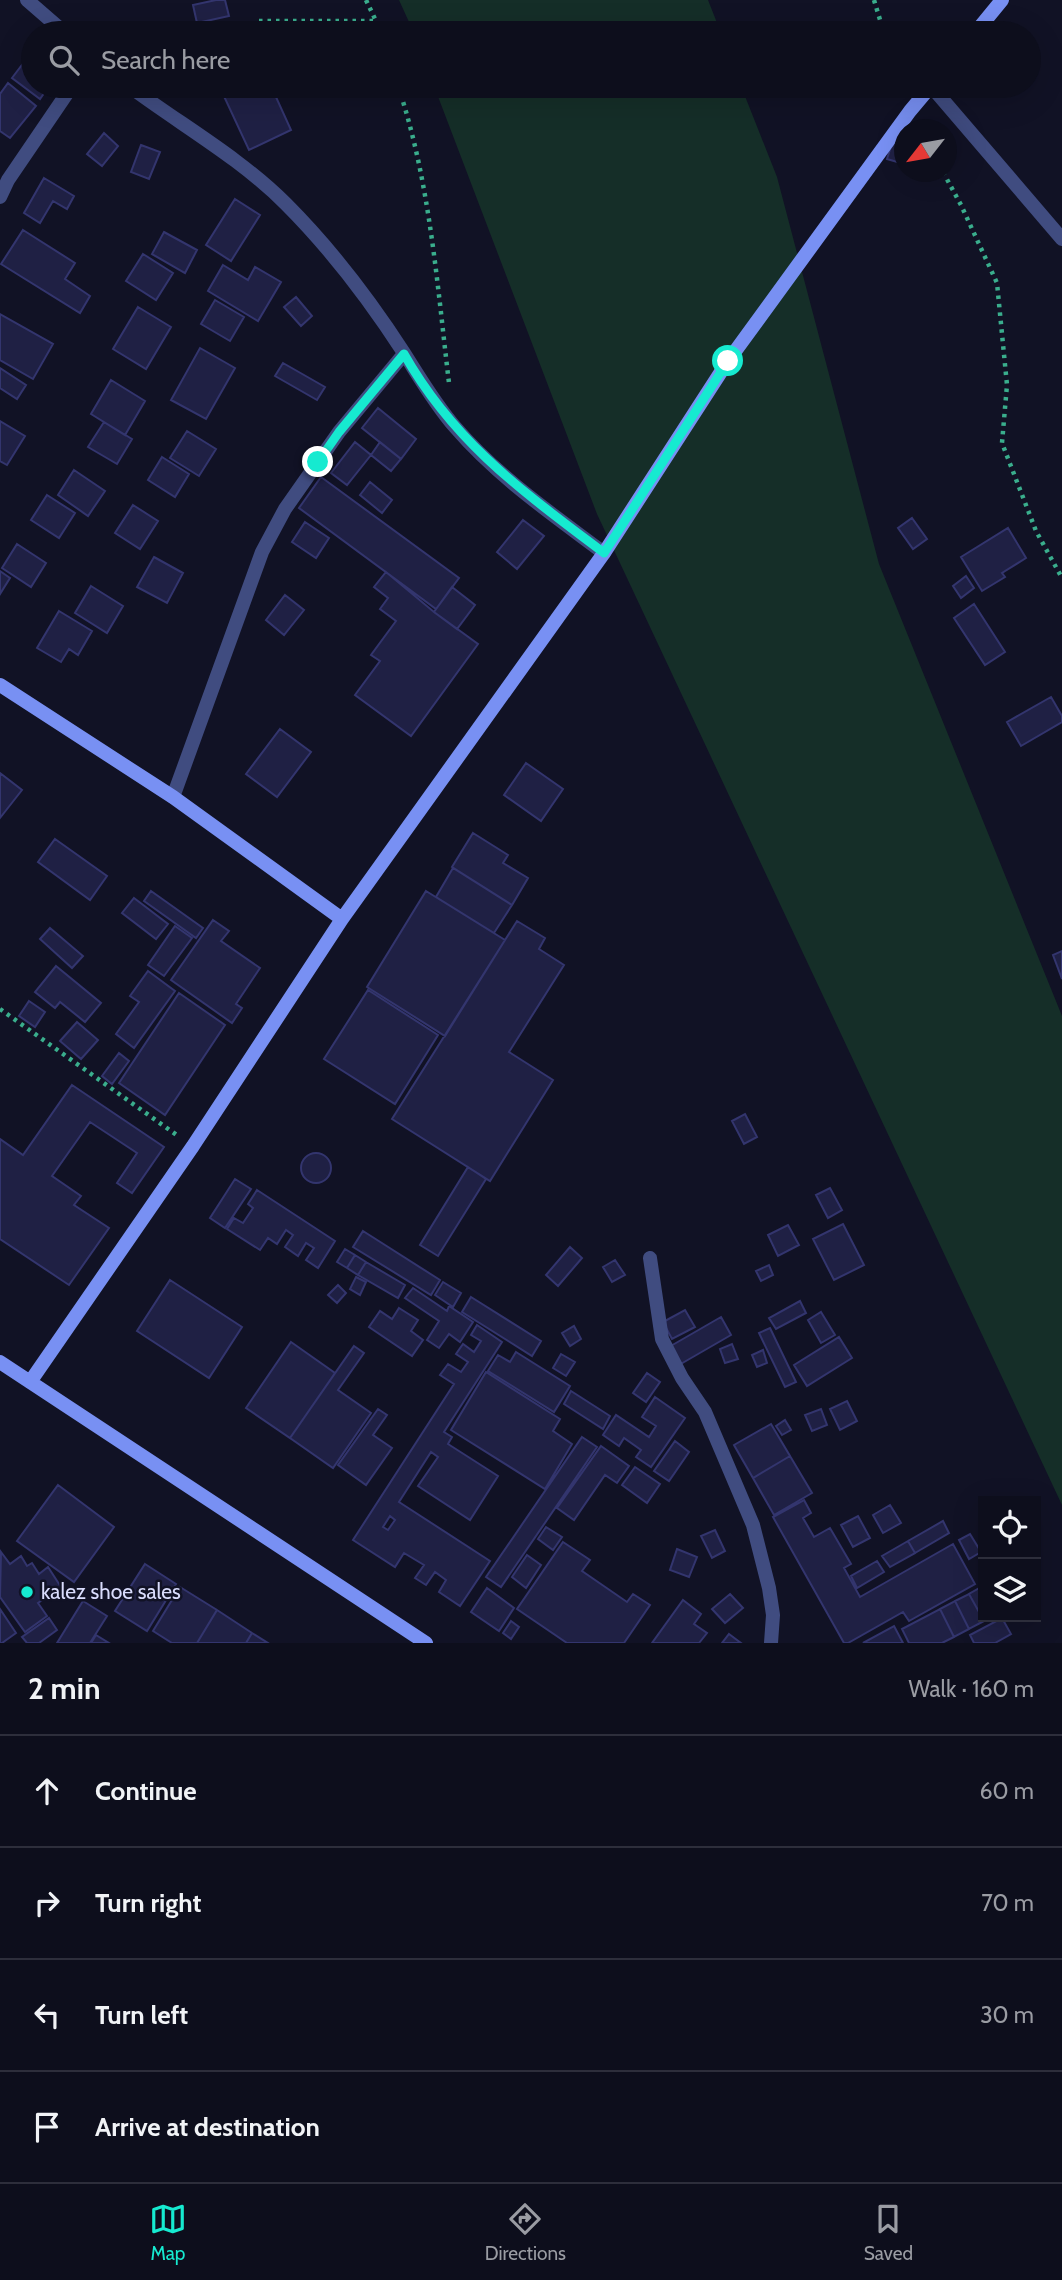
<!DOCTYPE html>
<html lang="en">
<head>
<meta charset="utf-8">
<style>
  :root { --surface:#0d0e1c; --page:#161725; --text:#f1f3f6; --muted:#9a9ca3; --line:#2d2e3b; --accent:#16ead0 }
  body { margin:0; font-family:Cabin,sans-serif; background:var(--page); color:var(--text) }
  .controls { position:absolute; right:21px; bottom:21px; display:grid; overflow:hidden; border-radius:0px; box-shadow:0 7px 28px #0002 }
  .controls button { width:63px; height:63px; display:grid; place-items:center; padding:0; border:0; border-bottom:2px solid var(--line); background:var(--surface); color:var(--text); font:35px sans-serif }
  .compass { position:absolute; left:894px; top:119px; width:63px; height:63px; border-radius:50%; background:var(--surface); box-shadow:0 7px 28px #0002; rotate:239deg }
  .stop { position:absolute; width:21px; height:21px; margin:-16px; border:5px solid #16ead0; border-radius:50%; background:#fff }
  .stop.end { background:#16ead0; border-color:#fff; box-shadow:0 2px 7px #0008 }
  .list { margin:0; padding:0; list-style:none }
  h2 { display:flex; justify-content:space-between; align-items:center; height:91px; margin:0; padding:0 28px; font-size:30px }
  h2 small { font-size:23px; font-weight:400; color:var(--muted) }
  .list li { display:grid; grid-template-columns:46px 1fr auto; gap:21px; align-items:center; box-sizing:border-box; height:112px; padding:0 28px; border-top:2px solid var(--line) }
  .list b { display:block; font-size:26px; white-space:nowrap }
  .list em { font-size:23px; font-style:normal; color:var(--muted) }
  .icon { flex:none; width:38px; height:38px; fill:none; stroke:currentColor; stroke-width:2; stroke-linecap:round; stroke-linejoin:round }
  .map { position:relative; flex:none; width:1062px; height:1643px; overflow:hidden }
  .search { position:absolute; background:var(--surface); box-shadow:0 7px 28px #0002; left:21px; right:21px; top:21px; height:77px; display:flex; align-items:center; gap:18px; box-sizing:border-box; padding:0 24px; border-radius:38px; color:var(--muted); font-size:26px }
  .sheet { height:539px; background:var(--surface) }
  nav { display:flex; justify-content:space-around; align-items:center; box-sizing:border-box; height:98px; border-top:2px solid var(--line); background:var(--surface); font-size:19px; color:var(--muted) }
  nav a { display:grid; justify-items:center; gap:4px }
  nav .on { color:var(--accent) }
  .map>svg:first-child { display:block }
</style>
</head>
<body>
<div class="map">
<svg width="1062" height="1643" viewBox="0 0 1062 1643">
  <rect width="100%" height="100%" fill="#111225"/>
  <path fill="#152e28" d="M399,0H708L721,33H414Z
    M434,86H741L777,177L879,564L1062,1016V1505L597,514Z"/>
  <path fill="#1f2044" stroke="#33356e" stroke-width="2" fill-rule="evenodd" d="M216,0H225L229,16L197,23L193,5Z
    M28,57L33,61V86H49L40,99L12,78Z
    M8,83L36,106L10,138L0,131V94Z
    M236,86H271L291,130L249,150L222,92Z
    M104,133L118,146L102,166L87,154Z
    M893,140L904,143V164L887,159Z
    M141,145L160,152L149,179L131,172Z
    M44,178L74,196L67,209L53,201L40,223L24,213Z
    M235,199L260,215L231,261L206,245Z
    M23,230L75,263L65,279L90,296L80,313L1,264Z
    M164,232L197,250L185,273L152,254Z
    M143,254L173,273L156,300L126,281Z
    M223,265L248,280L255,267L281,282L258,321L208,291Z
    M296,297L312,316L301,326L284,307Z
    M215,300L244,317L230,341L201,324Z
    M138,307L171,327L146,369L113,349Z
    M0,314L53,344L33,379L0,360Z
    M200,348L235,368L206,419L171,400Z
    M283,363L325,387L317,400L275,376Z
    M0,368L26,385L17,399L0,388Z
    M111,380L145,401L125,435L91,414Z
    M378,408L416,439L401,459L362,428Z
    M0,421L25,436L7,465L0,461Z
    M104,422L132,439L117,464L88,447Z
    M187,431L216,449L199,476L170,458Z
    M355,442L371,455L347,485L331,473Z
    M380,442L401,459L391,471L371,455Z
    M162,457L189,474L175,497L148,480Z
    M74,470L105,491L88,516L58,495Z
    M321,477L459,578L436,609L299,508Z
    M370,482L392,500L382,513L360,495Z
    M47,495L75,513L59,538L31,520Z
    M133,505L158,521L140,549L115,533Z
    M912,518L927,539L913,549L898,528Z
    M523,520L544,536L517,569L497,552Z
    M305,522L329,538L316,558L292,542Z
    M1008,528L1026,558L1002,573L1005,577L982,591L961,557Z
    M17,544L46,563L31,587L2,568Z
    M154,557L183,573L167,603L137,587Z
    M0,571L10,578L0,594Z
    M386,572L434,612L478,644L411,736L355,695L380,661L371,655L396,621L380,609L388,598L374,587Z
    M966,576L974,588L961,598L953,586Z
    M91,586L123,606L107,633L75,613Z
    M452,587L475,605L457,629L434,612Z
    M285,595L304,610L284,635L266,620Z
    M974,604L1005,652L985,665L954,618Z
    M59,611L92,631L78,655L69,649L61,662L37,648Z
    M1051,697L1062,716V722L1021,746L1007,722Z
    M280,729L311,752L277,797L246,774Z
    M526,763L563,789L541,821L504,795Z
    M0,773L22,790L0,818Z
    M473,833L508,855L503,863L528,878L512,905L452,867Z
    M55,839L107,876L90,900L38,862Z
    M453,868L512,905L494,933L436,897Z
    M151,891L203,928L196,938L144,901Z
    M426,891L505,940L445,1036L367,987Z
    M134,898L168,924L156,939L122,913Z
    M213,920L229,931L221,941L260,968L236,1004L242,1008L232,1023L171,980Z
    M517,921L545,938L539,949L564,965L509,1052L553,1080L490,1181L392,1119Z
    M175,926L192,938L164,976L148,965Z
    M50,928L83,956L72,968L40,939Z
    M1062,951V979L1053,955Z
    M56,966L101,1003L85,1022L60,1002L55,1008L35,992Z
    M148,971L175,991L134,1048L116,1034L139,1002L130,996Z
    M368,990L438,1035L395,1104L324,1059Z
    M179,993L225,1025L165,1115L119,1083Z
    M29,1001L45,1012L35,1027L19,1016Z
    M77,1022L98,1040L81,1059L60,1041Z
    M119,1053L129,1061L112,1084L102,1076Z
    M72,1085L164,1147L132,1193L117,1183L137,1153L90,1122L52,1176L81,1196L74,1205L109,1228L69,1285L0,1239V1139L23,1155Z
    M745,1114L757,1137L744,1144L732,1121Z
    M301 1168a15 15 0 1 1 30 0a15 15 0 1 1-30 0Z
    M468,1167L486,1179L438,1256L420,1245Z
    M235,1179L251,1189L225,1228L210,1218Z
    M830,1188L842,1210L828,1218L816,1195Z
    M257,1190L335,1241L318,1268L306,1260L314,1248L306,1243L298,1256L285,1247L293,1235L286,1230L277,1244L268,1238L260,1250L227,1229L234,1218L243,1223L253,1208L248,1204Z
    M843,1224L864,1265L834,1280L813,1239Z
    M788,1225L799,1245L778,1256L768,1235Z
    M363,1231L440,1280L431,1295L353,1247Z
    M570,1247L582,1258L558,1286L546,1275Z
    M345,1249L355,1255L347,1268L337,1262Z
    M355,1255L366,1262L358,1275L347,1268Z
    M615,1260L625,1275L612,1282L603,1267Z
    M366,1262L405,1285L398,1298L358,1275Z
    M769,1265L773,1275L761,1281L756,1271Z
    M356,1277L366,1282L360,1295L350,1289Z
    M170,1280L242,1327L209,1378L137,1331Z
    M443,1282L461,1293L453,1307L435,1295Z
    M338,1285L346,1293L337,1303L328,1295Z
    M413,1288L447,1311L449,1306L473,1322L460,1342L449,1334L439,1348L427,1340L439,1321L405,1298Z
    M471,1297L541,1341L532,1356L462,1312Z
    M800,1301L806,1313L776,1329L769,1318Z
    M399,1308L418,1320L411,1331L423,1340L412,1356L369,1327L380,1311L392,1319Z
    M685,1310L695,1327L672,1339L663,1322Z
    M821,1312L835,1335L821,1343L808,1320Z
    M721,1317L731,1335L679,1365L669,1347Z
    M477,1325L502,1342L444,1432L452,1437L448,1444L498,1476L470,1520L418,1486L438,1457L431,1452L399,1502L490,1561L460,1606L439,1592L446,1580L435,1572L426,1585L415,1578L424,1565L404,1553L395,1567L353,1540L454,1384L440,1375L448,1364L461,1372L468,1362L456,1354L463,1344L474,1352L481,1341L471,1335ZM390,1516L395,1520L388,1530L383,1527Z
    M574,1326L581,1339L570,1346L562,1333Z
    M770,1328L796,1382L785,1387L759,1333Z
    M839,1337L852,1358L807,1386L794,1365Z
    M291,1342L335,1373L290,1438L246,1408Z
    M732,1344L738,1359L725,1363L720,1349Z
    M354,1346L364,1353L338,1390L371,1413L333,1468L290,1438Z
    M763,1350L767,1363L757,1367L752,1355Z
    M516,1352L570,1386L554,1412L488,1371L498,1355L510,1362Z
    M561,1354L575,1362L566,1376L553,1368Z
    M486,1372L560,1419L553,1431L572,1444L545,1489L451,1430Z
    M647,1373L660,1382L646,1402L633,1393Z
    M571,1391L610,1416L603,1429L564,1404Z
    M655,1397L685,1418L651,1467L636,1457L641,1450L624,1438L619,1446L603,1435L616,1415L649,1437L656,1426L642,1417Z
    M847,1401L857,1421L840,1430L830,1409Z
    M378,1409L387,1415L373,1435L392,1448L366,1485L338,1465Z
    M821,1409L827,1425L812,1431L805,1415Z
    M785,1420L791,1430L782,1435L776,1426Z
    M771,1424L790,1456L753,1478L734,1445Z
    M582,1437L597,1447L501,1587L486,1577Z
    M675,1441L689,1452L669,1481L654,1471Z
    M601,1446L629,1466L617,1483L605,1475L574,1520L557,1508Z
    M790,1456L812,1493L774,1515L753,1478Z
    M635,1467L660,1484L647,1503L622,1485Z
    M58,1485L114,1527L74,1582L17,1541Z
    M804,1500L811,1513L803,1518L814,1537L830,1528L851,1564L844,1568L860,1597L953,1544L975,1584L909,1621L903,1612L848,1643H844L773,1517Z
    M890,1505L901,1523L883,1533L873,1515Z
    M858,1516L870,1538L853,1547L841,1525Z
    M943,1521L949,1533L915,1553L908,1541Z
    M546,1527L562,1537L553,1550L538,1539Z
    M715,1530L725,1551L712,1558L701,1536Z
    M970,1534L981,1552L969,1559L959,1540Z
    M908,1541L915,1553L890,1567L882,1556Z
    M563,1542L590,1560L582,1571L627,1602L633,1594L650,1605L624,1643H567L517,1609Z
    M677,1549L697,1557L689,1577L670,1570Z
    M1,1552L10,1564L21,1556L27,1566L32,1563L39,1574L48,1567L61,1587L38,1603L47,1616L25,1632L0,1597Z
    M527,1555L541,1565L526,1588L512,1577Z
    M877,1561L884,1572L857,1588L851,1576Z
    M145,1564L176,1584L147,1631L115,1611Z
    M983,1586V1617H992L984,1621L969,1594Z
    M180,1587L217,1610L197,1643H172L153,1631Z
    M487,1588L514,1608L499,1631L471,1612Z
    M730,1594L743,1608L725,1623L712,1609Z
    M969,1594L984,1621L969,1629L955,1601Z
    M683,1600L701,1614L694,1624L707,1633L699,1643H652Z
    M83,1601L107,1616L90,1643H57Z
    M955,1601L969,1629L954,1637L940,1609Z
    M0,1609L16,1633L2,1643H0Z
    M940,1609L954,1637L942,1643H909L902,1629Z
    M217,1610L252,1633L246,1643H197Z
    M49,1618L57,1630L39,1643H27L22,1637Z
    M1002,1618L1011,1634L995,1643H974L970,1635Z
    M511,1621L519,1627L511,1639L503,1633Z
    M894,1626L903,1643H863Z
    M252,1633L268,1643H246Z
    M729,1634L741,1643H722Z
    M96,1635L109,1643H91Z"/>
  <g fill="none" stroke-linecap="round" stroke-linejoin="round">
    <path stroke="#3aae8d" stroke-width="4.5" stroke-dasharray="3.5 5" stroke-linecap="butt" d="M366,0L376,21
      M874,0L884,33
      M259,21H376L380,33
      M398,86C430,181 437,284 449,383
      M943,172L961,205L997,283L1007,385L1002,443L1036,531L1062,578
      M0,1009L178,1136"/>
    <path stroke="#404c80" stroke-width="14" d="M27,0L65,33
      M129,86C181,125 239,157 286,204C331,249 369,299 404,353C420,378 435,404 455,427C498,477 552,514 604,553
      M931,86L1062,239
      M0,197L8,180L72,86
      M173,797L262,552L285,509L339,432L404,354
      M650,1258L662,1339L682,1378L705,1412L753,1525L769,1588L773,1615L771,1643"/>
    <path stroke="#7890f3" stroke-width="14" d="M975,33L1002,0
      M0,685L173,797L342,919
      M0,1362L426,1643
      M30,1382L193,1146L342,919L604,553L728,361L910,111L931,86"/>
  </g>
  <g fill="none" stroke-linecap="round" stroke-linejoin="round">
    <path stroke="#16ead0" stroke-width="9" d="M318,462L339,432L404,354C455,444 525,493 604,553L728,361"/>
  </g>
  <circle fill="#16ead0" stroke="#111225" stroke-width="2.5" cx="27" cy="1592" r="7"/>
  <g text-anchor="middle" stroke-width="5" stroke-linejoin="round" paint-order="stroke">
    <g font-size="21" fill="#d9dcfc" stroke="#111225" text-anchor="start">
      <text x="41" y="1599">kalez shoe sales</text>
    </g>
  </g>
</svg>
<div class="controls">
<button><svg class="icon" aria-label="locate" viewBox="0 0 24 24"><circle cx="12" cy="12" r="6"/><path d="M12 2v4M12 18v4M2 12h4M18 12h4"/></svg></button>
<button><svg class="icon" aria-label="layers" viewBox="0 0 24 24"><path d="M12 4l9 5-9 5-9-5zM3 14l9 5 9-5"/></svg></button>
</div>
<svg class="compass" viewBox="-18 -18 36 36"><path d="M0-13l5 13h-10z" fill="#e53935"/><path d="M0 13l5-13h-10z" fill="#9a9ca3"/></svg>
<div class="stop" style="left:728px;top:361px"></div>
<div class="stop end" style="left:318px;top:462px"></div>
<div class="search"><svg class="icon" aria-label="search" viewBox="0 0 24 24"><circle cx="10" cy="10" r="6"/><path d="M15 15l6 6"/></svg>Search here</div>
</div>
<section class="sheet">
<h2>2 min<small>Walk · 160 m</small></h2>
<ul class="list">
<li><svg class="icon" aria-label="ahead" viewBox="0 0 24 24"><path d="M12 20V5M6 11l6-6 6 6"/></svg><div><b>Continue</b></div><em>60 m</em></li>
<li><svg class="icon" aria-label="right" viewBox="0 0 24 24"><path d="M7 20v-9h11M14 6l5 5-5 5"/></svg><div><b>Turn right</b></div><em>70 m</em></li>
<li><svg class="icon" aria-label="left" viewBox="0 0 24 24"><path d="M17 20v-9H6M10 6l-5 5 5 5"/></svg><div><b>Turn left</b></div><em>30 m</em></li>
<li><svg class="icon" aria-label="arrive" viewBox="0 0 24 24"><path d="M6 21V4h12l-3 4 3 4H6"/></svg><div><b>Arrive at destination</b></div></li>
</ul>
</section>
<nav>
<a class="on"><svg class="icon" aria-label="map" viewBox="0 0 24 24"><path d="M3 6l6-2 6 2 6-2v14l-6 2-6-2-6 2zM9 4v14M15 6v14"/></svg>Map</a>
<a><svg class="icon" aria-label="directions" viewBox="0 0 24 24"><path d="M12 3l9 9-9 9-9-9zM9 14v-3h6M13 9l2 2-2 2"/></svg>Directions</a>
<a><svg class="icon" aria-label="saved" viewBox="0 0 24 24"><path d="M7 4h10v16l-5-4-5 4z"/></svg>Saved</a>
</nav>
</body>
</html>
